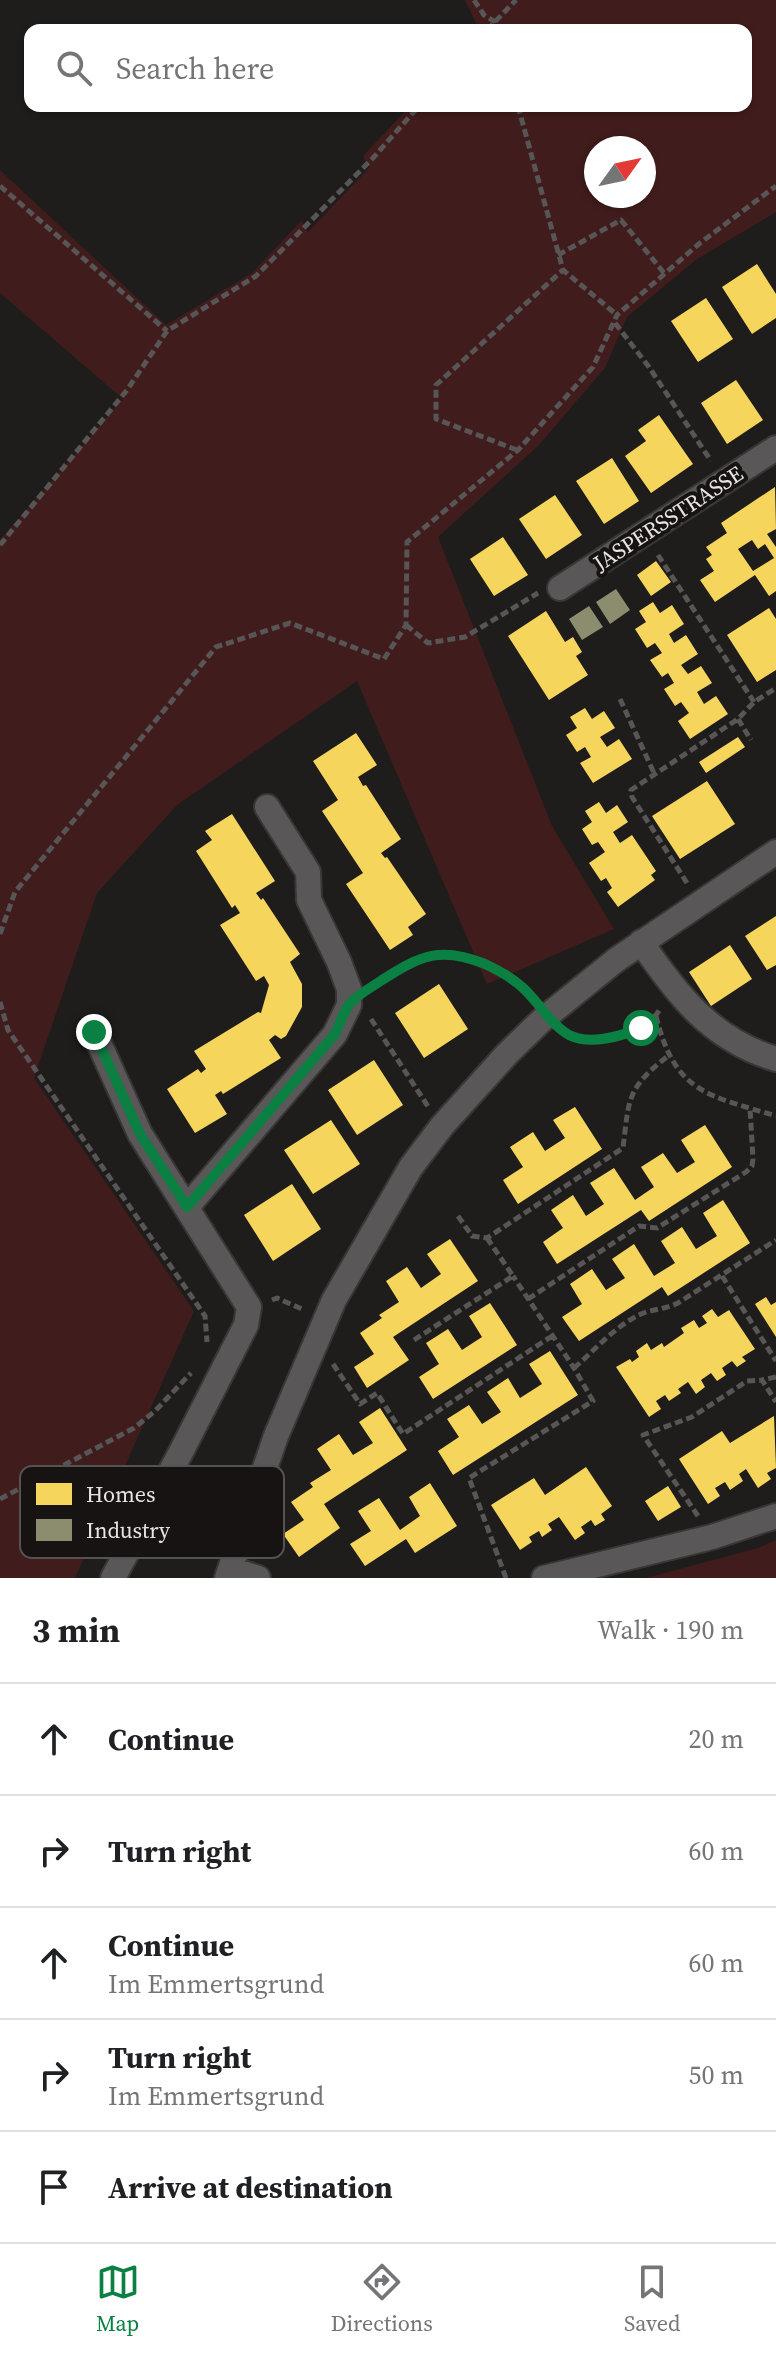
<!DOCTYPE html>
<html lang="en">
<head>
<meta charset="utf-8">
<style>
  :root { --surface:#fff; --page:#f2f2f2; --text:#202124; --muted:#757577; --line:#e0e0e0; --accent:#0b8043 }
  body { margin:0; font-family:"Source Serif 4",serif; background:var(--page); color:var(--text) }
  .compass { position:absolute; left:584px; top:136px; width:72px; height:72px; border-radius:50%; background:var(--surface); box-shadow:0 2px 6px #0004; rotate:57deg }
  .stop { position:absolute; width:24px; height:24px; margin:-18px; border:6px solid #0b8043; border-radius:50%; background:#fff }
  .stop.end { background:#0b8043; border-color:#fff; box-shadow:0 2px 8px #0008 }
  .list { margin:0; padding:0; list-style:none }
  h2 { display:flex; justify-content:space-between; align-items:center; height:104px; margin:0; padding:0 32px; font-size:34px }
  h2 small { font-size:26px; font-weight:400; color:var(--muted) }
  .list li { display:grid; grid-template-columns:52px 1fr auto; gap:24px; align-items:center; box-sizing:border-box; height:112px; padding:0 32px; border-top:2px solid var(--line) }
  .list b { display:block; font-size:30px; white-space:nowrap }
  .list p { margin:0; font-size:26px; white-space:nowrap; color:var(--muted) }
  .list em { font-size:26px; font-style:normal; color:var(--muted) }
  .icon { flex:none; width:44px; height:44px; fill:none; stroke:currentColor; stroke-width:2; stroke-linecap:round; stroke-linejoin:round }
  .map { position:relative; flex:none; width:776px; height:1578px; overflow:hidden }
  .search { position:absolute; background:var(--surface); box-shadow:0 2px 6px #0004; left:24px; right:24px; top:24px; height:88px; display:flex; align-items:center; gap:20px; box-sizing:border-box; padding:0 28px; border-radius:16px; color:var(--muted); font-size:30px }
  .sheet { height:664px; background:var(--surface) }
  nav { display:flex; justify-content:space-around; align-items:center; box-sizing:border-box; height:112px; border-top:2px solid var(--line); background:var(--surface); font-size:22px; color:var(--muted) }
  nav a { display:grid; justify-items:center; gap:4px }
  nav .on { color:var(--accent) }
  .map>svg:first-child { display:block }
</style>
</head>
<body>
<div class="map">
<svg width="776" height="1578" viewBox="0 0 776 1578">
  <rect width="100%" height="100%" fill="#1f1d1c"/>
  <path fill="#411c1c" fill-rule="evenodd" d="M465,0H776V212L697,259L627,317L605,368L539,445L438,537L552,826L614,929L487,984L357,681L177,805L97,893L34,1078L194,1311L75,1578H0V540L123,399L0,293V170L166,325L252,273L301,221L308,232L370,167L363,156L410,106H746V30H479ZM596,148H644V196H596Z
    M776,1540V1578H646L758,1548Z"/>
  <path fill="#f6d55c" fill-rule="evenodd" d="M757,264L776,294V318L752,334L722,287Z
    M706,298L733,339L698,362L671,321Z
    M736,380L763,420L727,444L701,403Z
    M659,415L693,464L651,493L625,456L646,441L638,430Z
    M612,458L639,501L604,524L576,481Z
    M775,487L776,529L767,534L776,547V591L769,596L755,575L715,602L700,580L714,571L706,559L712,555L706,547L727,533L721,523ZM752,540L758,549L765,544L774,558L753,571L738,549Z
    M555,495L582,535L546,559L519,519Z
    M503,537L528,575L494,596L470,559Z
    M656,561L671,582L651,596L637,575Z
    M653,602L660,613L672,605L684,624L669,634L674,643L686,635L698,654L681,665L688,674L701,666L712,683L697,692L704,704L716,696L728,714L690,739L678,721L689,713L681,702L675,706L664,689L674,683L668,673L662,677L650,660L662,653L655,643L647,648L635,629L646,622L639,611Z
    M769,608L776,619V670L757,682L727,635Z
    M546,611L565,642L573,637L582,652L576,656L588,675L549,700L508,636Z
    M585,708L592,719L604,711L615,728L600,737L607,747L619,739L632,759L593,783L580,763L591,757L585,747L577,752L566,735L577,728L570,717Z
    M356,733L377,765L358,777L363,786L366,785L401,839L381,853L385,858L387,857L426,914L408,927L413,935L390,950L346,884L363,873L322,811L338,800L313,761Z
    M738,737L745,747L706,773L699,762Z
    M707,781L735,824L680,859L652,816Z
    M599,802L606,813L617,805L628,822L613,832L620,843L632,835L656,871L651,875L655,880L618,907L607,892L612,888L606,878L601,881L589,863L605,852L598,842L592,845L582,829L592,822L585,811Z
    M232,814L275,881L256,893L261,900L263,898L300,954L290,962L302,984V1007L286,1036L281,1039L275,1035L269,1040L281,1058L223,1094L221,1091L215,1095L227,1114L195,1133L167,1089L198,1069L201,1073L206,1069L194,1051L258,1012L261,1013L269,985L264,976L256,981L220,925L240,913L235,905L232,908L196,851L212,840L205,831Z
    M776,916V965L767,970L745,936Z
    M730,945L752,979L711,1006L689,972Z
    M439,984L468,1029L424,1058L395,1013Z
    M374,1060L403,1105L357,1135L328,1090Z
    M575,1107L602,1149L518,1204L503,1180L523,1167L510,1147L533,1132L545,1151L565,1138L553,1120Z
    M331,1120L360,1164L313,1194L284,1150Z
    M705,1125L732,1167L649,1221L641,1210L557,1264L543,1242L563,1228L551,1210L573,1195L586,1216L604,1204L590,1183L614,1168L635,1200L654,1187L641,1167L663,1153L677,1173L695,1162L681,1140Z
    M292,1184L321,1229L273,1261L244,1215Z
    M723,1200L750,1243L668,1296L662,1287L579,1341L562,1317L582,1304L570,1284L592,1269L606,1290L625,1278L612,1259L634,1244L654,1276L675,1263L661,1241L682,1227L696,1249L717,1236L703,1213Z
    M450,1239L478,1281L393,1337L409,1360L367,1388L354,1367L374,1354L360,1333L382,1318L379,1315L399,1302L386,1281L407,1267L421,1288L441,1274L427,1254Z
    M766,1297L771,1305L776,1302V1337L755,1304Z
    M490,1303L517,1345L433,1399L419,1377L439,1364L426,1343L448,1329L462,1350L482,1337L469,1316Z
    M712,1309L718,1317L729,1310L755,1349L742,1357L746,1361L737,1367L732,1361L722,1368L726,1375L717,1381L711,1373L701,1380L705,1387L696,1394L688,1382L678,1389L681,1393L669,1401L665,1395L656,1401L661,1409L649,1417L616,1367L630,1359L632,1362L639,1357L636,1351L647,1343L651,1350L662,1343L664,1347L684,1333L681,1328L694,1320L699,1328L707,1323L702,1316Z
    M550,1351L578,1395L453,1475L438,1451L459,1437L447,1419L469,1405L482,1424L501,1412L487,1392L508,1378L520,1398L542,1384L529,1364Z
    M380,1408L407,1450L324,1504L340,1528L299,1557L283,1534L304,1520L291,1502L313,1487L310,1483L331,1470L317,1449L339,1434L353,1455L373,1443L359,1422Z
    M774,1416L776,1468L767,1473L771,1479L758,1488L746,1469L739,1474L743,1481L730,1490L725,1482L715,1488L720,1496L708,1504L679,1459L722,1431L730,1443Z
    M586,1467L612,1506L601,1514L605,1520L595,1526L591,1520L581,1527L585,1533L575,1540L559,1517L548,1524L552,1530L542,1537L539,1531L529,1537L532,1542L520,1550L491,1505L534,1478L545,1495Z
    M430,1483L457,1526L415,1553L406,1539L365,1566L350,1544L371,1531L358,1511L379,1498L400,1530L420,1516L409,1497Z
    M668,1486L681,1507L658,1521L645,1501Z"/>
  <path fill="#8c8c6e" d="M616,589L630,610L610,624L596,602Z
    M589,606L603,627L582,640L569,619Z"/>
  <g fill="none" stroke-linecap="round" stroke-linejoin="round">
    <g stroke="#393736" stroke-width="28">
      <path id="street" d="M560,588L776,448
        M641,942C677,995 712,1040 776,1059
        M616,960L776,852
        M94,1032L140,1134L249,1307L246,1325L181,1452L113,1578
        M187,1207L335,1034L349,1005V989L339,962L309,900L308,872L267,807
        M231,1569L258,1578
        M227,1578L276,1436L334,1300L411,1167L442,1126L507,1054
        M544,1578L712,1537L776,1516"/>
    </g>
    <path stroke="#575555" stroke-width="5" stroke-dasharray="8 4" stroke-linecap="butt" d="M474,0L484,15L495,22L497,30
      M487,30L516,0
      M518,106L563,270L617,315
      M0,186L167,331
      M558,255L621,220L664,273
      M615,323L649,367L711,461
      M517,450L436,419V385L563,270
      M0,545L127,390L167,331L256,276L373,158L419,106
      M658,555L754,702
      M406,625L428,643L465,637L538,593
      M620,699L654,773
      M738,719L751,740
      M687,883L632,797L631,790L738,719L754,702L776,688
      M0,934L15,892L216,647L290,623L384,659L406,625L407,542L518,450L593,367L617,315L700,243L776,186
      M374,986C389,976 405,963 422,957C462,943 508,971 533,999
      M0,1002L8,1030L205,1316L207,1342
      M656,1016C675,1093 707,1095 776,1116
      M371,1019L429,1108
      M565,1032C590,1049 646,1035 660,1009
      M458,1216L472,1236L487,1238L623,1148C629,1098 627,1088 668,1056
      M722,1276L776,1361
      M528,1299L639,1226L657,1228L746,1172L752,1166L753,1159L750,1108
      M272,1300L277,1298L304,1310
      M414,1340L513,1276L487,1238
      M333,1364L360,1404L377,1393L403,1434L552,1336
      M574,1368C595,1350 615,1326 641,1314C653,1309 666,1309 678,1303L776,1240
      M776,1377L762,1380L776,1402
      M0,1499L134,1428L155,1411L191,1373
      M698,1516L643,1435L692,1417L747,1381L762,1380
      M506,1578L469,1478L593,1401L574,1368L513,1276"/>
    <use href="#street" stroke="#595757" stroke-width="24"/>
    <g stroke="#393736" stroke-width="28" stroke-linecap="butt">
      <path id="street-bridge" d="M507,1054L542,1020L616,960"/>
    </g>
    <use href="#street-bridge" stroke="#595757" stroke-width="24"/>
  </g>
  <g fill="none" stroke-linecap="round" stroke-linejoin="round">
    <path stroke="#0b8043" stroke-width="10" d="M94,1032L140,1134L187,1207L335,1034C339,1025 343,1014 348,1006C355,996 372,987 382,980C421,955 441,946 485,964C498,970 511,977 522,987C538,1001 550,1024 569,1035C591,1046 621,1036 641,1028"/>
  </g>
  <g text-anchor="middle" stroke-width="8" stroke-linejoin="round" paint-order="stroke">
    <g font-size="22" fill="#e7e4e4" stroke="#171312">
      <text transform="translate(668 518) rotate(-33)" y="8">JASPERSSTRASSE</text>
    </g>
  </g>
  <rect x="20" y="1466" width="264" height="92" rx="12" fill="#171312" stroke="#555251" stroke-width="2"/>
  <rect x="36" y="1483" width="36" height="22" fill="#f6d55c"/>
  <rect x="36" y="1519" width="36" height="22" fill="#8c8c6e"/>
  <g font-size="22" fill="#e7e4e4">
    <text x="86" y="1502">Homes</text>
    <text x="86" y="1538">Industry</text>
  </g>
</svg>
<svg class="compass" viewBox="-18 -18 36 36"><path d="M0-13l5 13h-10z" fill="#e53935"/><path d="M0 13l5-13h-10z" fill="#757577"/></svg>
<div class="stop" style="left:641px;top:1028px"></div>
<div class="stop end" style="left:94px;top:1032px"></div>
<div class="search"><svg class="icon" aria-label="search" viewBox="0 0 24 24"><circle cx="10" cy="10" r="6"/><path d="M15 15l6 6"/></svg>Search here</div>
</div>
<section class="sheet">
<h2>3 min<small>Walk · 190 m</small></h2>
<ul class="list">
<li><svg class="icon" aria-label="ahead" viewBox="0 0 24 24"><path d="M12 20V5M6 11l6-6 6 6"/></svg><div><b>Continue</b></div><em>20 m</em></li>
<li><svg class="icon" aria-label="right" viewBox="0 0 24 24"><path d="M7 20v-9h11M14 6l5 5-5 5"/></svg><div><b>Turn right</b></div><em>60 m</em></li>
<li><svg class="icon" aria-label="ahead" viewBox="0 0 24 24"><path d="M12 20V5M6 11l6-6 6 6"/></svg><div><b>Continue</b><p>Im Emmertsgrund</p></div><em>60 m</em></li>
<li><svg class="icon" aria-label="right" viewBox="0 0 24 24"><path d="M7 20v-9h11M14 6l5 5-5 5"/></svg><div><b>Turn right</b><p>Im Emmertsgrund</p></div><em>50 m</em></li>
<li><svg class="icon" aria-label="arrive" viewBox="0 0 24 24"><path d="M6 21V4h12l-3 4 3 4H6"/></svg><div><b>Arrive at destination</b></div></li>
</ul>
</section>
<nav>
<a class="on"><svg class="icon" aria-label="map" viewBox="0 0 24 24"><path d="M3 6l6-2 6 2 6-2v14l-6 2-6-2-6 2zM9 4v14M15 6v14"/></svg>Map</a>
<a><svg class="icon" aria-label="directions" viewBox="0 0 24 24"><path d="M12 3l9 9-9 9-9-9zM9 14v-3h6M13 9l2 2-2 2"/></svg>Directions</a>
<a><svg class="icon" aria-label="saved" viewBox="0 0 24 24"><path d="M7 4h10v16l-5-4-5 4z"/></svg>Saved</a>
</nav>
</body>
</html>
